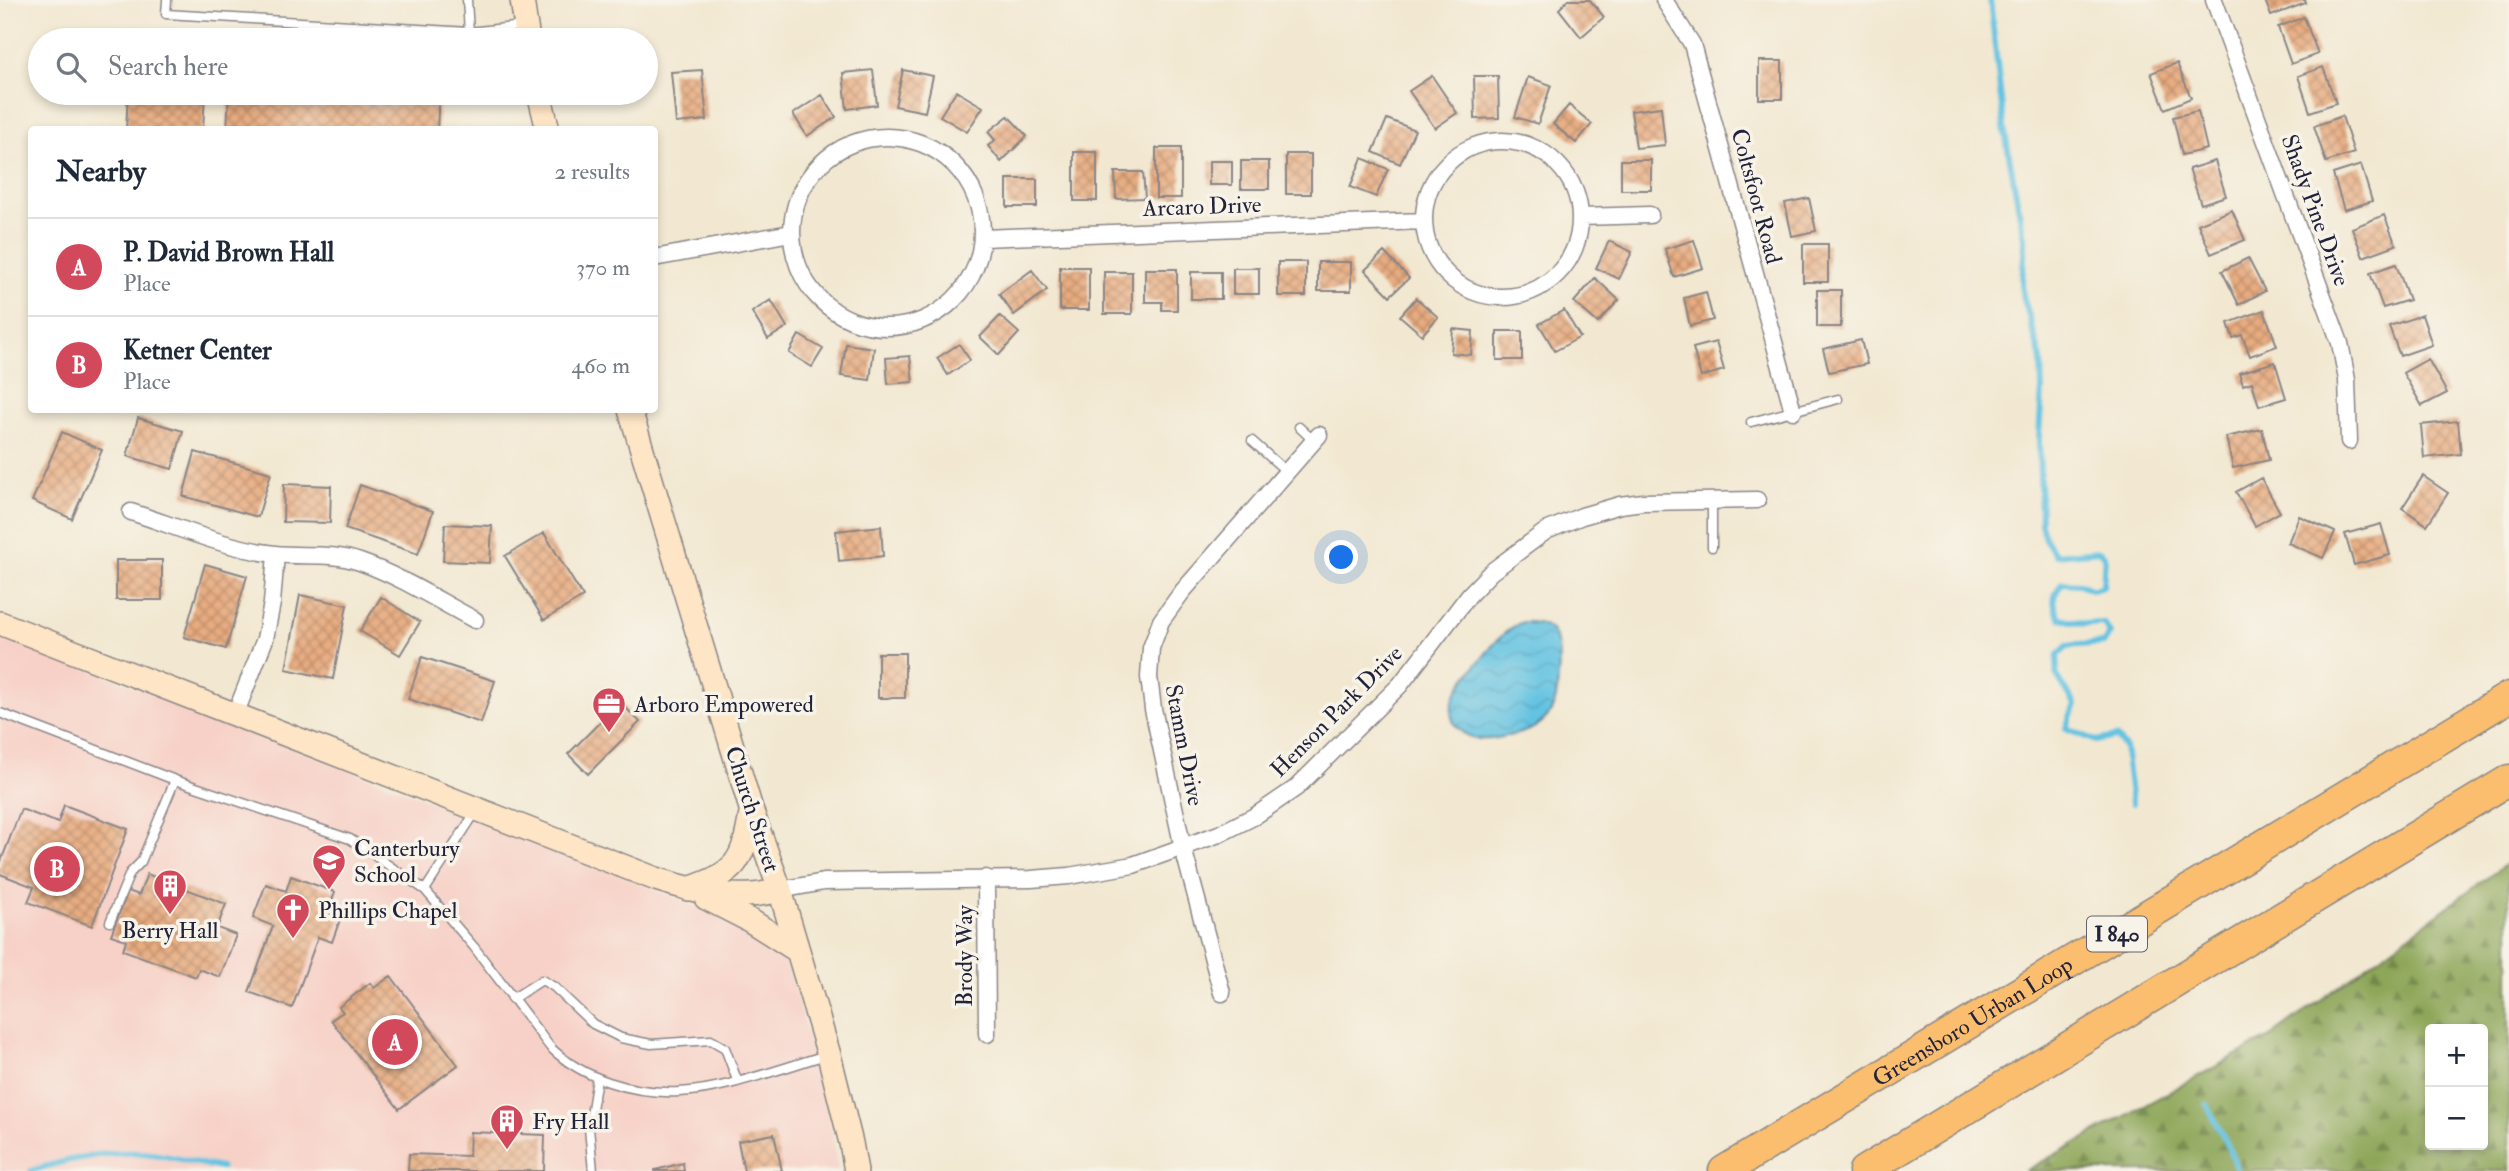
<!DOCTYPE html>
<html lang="en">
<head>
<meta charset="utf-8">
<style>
  :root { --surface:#fff; --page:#f6f6f7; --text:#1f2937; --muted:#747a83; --line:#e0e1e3; --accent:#d1495b }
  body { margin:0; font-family:"IM FELL Double Pica",serif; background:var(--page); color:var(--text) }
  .controls { position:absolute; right:21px; bottom:21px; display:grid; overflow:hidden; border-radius:7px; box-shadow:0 4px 10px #0003 }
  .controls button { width:63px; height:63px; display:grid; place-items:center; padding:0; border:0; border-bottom:2px solid var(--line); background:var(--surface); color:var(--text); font:35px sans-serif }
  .you { position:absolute; left:1342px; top:558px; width:24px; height:24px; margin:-18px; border:5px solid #fff; border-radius:50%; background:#1a73e8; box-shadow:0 0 0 10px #1a73e833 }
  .badge { display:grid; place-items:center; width:46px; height:46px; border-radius:50%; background:var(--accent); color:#fff; font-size:23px; font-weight:700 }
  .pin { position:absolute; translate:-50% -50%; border:4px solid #fff; box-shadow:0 2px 7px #0006 }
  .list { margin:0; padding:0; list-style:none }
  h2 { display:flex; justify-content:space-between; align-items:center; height:91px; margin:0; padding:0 28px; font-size:30px }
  h2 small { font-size:23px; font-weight:400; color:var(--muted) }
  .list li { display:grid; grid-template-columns:46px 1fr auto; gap:21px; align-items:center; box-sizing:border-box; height:98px; padding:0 28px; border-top:2px solid var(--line) }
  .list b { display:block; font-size:26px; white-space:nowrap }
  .list p { margin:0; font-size:23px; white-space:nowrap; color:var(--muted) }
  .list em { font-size:23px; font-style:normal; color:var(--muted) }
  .icon { flex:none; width:38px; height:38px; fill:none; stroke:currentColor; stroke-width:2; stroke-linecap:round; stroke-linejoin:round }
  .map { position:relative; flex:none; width:2509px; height:1171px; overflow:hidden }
  .search { position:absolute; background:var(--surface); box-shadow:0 4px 10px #0003; left:28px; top:28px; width:630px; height:77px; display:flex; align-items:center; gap:18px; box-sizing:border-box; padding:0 24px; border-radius:38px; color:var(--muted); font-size:26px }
  .panel { position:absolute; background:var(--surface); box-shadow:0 4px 10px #0003; left:28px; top:126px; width:630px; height:287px; border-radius:7px }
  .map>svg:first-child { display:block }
</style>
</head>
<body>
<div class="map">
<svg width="2509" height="1171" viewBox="0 0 2509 1171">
  <defs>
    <pattern id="forest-firs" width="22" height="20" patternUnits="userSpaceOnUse" patternTransform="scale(1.75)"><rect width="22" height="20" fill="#8da658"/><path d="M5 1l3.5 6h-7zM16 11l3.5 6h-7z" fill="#73874a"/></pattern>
    <pattern id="water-waves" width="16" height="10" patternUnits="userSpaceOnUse" patternTransform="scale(1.75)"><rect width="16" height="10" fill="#64c3e2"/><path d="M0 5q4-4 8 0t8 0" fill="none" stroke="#56a7c3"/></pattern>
    <pattern id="building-cross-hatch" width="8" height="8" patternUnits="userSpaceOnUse" patternTransform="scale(1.75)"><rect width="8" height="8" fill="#e8ac80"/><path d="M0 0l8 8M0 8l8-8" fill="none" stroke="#bc8c6a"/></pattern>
  </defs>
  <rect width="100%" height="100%" fill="#f7f3e8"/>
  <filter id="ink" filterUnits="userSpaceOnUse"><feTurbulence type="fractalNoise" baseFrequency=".0143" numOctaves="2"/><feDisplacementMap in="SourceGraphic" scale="14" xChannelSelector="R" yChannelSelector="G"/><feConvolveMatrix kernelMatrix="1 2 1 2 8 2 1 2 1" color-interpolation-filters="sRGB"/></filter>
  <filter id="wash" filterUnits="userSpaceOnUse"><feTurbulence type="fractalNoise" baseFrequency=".00686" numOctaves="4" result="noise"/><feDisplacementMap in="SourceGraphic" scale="28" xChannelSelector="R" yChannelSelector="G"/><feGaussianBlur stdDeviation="1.57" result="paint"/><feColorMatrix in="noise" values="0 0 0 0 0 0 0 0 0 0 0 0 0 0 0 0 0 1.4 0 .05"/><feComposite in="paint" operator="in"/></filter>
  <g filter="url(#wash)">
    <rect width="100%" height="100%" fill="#f2e8d1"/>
    <path fill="#f7d1c7" d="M0,635L586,861L729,920L764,940L790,970L830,1117L838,1171H0Z"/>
    <path fill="url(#forest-firs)" stroke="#58644a" stroke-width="2" fill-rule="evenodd" d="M2509,862V1171H2025L2270,1037ZM2430,1029H2483V1145H2430Z"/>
    <path fill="url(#water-waves)" stroke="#43728e" stroke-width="2" d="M1523,622C1562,620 1560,649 1558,678C1557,695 1556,710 1542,722C1532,731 1515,735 1502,737C1488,740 1477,741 1465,734C1432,713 1467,676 1483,657C1494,644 1506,628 1523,622Z"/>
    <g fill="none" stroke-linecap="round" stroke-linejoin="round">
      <path stroke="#64c3e2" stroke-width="6" d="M1990,0L2004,127L2025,244L2022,281L2023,295L2041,359L2042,389L2039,438L2041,524L2045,539L2056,555L2099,551L2105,556L2103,587L2093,590L2080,584L2062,583C2052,597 2052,604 2060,618L2084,624L2104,623L2110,633L2104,643L2067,646L2058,655L2056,674L2075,704L2066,728L2096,741L2116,737L2125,747L2132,803
        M2207,1105L2229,1148L2237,1171
        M31,1171C65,1160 104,1151 140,1153C166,1154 194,1163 221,1168"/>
    </g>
    <g id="blocks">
      <path fill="url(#building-cross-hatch)" d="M1568,0H1590L1604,17L1581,37L1559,9Z
        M2265,0H2305L2306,3L2271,16Z
        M2304,17L2318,54L2291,64L2278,27Z
        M1759,61H1782V99H1759Z
        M2177,63L2191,98L2165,109L2151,73Z
        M2323,67L2336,103L2310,112L2298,76Z
        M702,70L707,120L676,123L671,72Z
        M873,70L877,105L847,109L843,73Z
        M903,70L933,76L925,112L895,106Z
        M1432,76L1457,113L1435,128L1409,91Z
        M1474,76H1498L1499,118L1475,119Z
        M1528,77L1551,85L1538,124L1515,117Z
        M956,91L983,107L967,132L940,116Z
        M128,93H205L203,130H126Z
        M229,93H439L437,130H227Z
        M822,95L836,117L807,136L793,114Z
        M1569,105L1592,124L1576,143L1553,124Z
        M1661,107L1665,145L1636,148L1631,111Z
        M2198,111L2207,149L2182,155L2173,117Z
        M1008,116L1027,136L1001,162L988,146L995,140L988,132Z
        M2342,116L2354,153L2326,162L2314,126Z
        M1387,119L1415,130L1400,164L1373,152Z
        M1156,148H1181V198H1156Z
        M1074,152H1097V201H1074Z
        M1286,154H1311V194H1286Z
        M1362,158L1388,169L1376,197L1350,187Z
        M1621,160H1651V190H1621Z
        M1209,161H1232V185H1209Z
        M1241,161H1269V189H1241Z
        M2215,161L2226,196L2201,204L2189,169Z
        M2361,165L2372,201L2344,210L2333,174Z
        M1115,172H1143L1145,198L1116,199Z
        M1007,179H1037V207H1007Z
        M1809,198L1816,231L1792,236L1785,203Z
        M2232,210L2245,240L2211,254L2198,224Z
        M2384,215L2396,245L2363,257L2352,228Z
        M1694,240L1703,268L1674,277L1665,249Z
        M1609,241L1632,252L1619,279L1596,268Z
        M1803,244H1828V282H1803Z
        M1384,252L1409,278L1390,296L1365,270Z
        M2248,258L2265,291L2239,305L2222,271Z
        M1278,262H1306V296H1278Z
        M1318,262H1351V291H1318Z
        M2396,264L2409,300L2383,308L2370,273Z
        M1060,267H1089V310H1060Z
        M1233,268H1259V294H1233Z
        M1145,269H1177V310H1162V302H1145Z
        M1032,270L1047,290L1014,315L999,294Z
        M1104,272H1132V314H1104Z
        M1191,272H1221V299H1191Z
        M1595,278L1619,300L1598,323L1574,302Z
        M1817,290H1841V327H1817Z
        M1706,292L1713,320L1690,326L1684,298Z
        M1416,298L1438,317L1422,335L1400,316Z
        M771,300L787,327L768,339L752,312Z
        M1564,310L1580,337L1555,351L1539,324Z
        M2264,310L2277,346L2250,356L2242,335L2233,338L2228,323Z
        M2422,315L2432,345L2400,356L2389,326Z
        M1000,316L1019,333L999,355L980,337Z
        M1453,329L1473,331L1471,355L1451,353Z
        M1497,331H1522V360H1497Z
        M799,335L823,349L812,367L789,353Z
        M1861,340L1867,364L1829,372L1823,349Z
        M1716,342L1724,370L1701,377L1693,348Z
        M846,344L874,348L870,380L841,376Z
        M959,344L970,360L948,375L937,358Z
        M910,356L913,382L888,384L886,358Z
        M2428,359L2447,393L2422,406L2403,373Z
        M2275,362L2286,398L2259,406L2252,382L2243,385L2239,373Z
        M138,418L183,431L172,469L127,456Z
        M2458,421L2461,454L2424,458L2421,425Z
        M2262,429L2269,460L2233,468L2226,437Z
        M62,432L102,450L72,519L32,501Z
        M195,452L271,473L258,517L183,496Z
        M2423,476L2448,493L2427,525L2402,508Z
        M2261,478L2280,512L2255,526L2236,492Z
        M284,484L331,486L330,523L283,522Z
        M360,485L433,511L418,554L345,529Z
        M2299,516L2335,532L2323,558L2288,543Z
        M445,524L492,526L490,563L443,561Z
        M2381,524L2390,555L2354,565L2345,534Z
        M881,526L883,556L839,561L836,531Z
        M544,533L583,597L544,620L505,556Z
        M116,560H162V600H116Z
        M205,564L247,576L226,649L184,637Z
        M300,595L347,605L333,679L286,669Z
        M381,597L420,622L400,655L360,631Z
        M878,653H905V698H878Z
        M422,657L495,681L481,723L408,699Z
        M620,702L640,722L588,774L568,754Z
        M64,805L128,829L92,926L28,902L34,887L0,874V864L21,809L58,823Z
        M147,874L226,904L217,928L236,935L220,977L199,969L196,977L123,950L126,940L111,935L128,891L139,895Z
        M291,876L335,892L330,906L343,911L332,942L318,937L292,1008L249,992L273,926L253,918L266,884L286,891Z
        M391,976L458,1065L399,1109L331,1020L343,1012L339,1007L370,983L374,988Z
        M470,1132L545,1135L544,1171H408L409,1154L469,1156Z
        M774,1134L782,1171H744L738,1141Z
        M683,1163L684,1171H655V1170Z"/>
    </g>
  </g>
  <g filter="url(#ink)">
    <use href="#blocks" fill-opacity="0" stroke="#8a8586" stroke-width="2"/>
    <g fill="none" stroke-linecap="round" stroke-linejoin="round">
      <g stroke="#8a8586" stroke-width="11">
        <path id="lane" d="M167,0L166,14L469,32L467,0
          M469,32L523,26
          M1751,422L1838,399
          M1299,427L1314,441
          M1252,441L1287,472
          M1712,547V501
          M0,713L175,780L350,839L425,890L474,947L550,1047C583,1079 633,1094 679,1092C724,1090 782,1068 826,1055
          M425,890L477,810
          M110,922L130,873L141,862L175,780
          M512,999L542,980L554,987L593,1024L621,1038L651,1044L711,1040L725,1048L737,1080
          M593,1171L589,1128L597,1078"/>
      </g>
      <g stroke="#8a8586" stroke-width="19">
        <path id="street" d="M1664,0L1692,44L1793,411
          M2214,0L2340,343L2347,380L2349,441
          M792 232a95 95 0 1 1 190 0a95 95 0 1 1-190 0Z
          M1424 219a78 78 0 1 1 156 0a78 78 0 1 1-156 0Z
          M1580,217L1650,215
          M983,238L1423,221
          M654,258L791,233
          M131,512C178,527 225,548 275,554C303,557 332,552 360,562C400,576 437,600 475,620
          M235,715L265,639L272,603L276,554
          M986,878L987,1034
          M780,890L824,882L1031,879L1069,876L1133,865L1219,834L1255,816L1296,788L1400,685L1469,595L1491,572L1546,531L1582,516L1620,505L1643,502L1757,500
          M1222,993L1183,848L1153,709L1149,677L1151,648L1161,621L1182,592L1319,435"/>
      </g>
      <g stroke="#8a8586" stroke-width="26">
        <path id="secondary" d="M522,0L528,40
          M539,93L548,130
          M630,410L752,812L780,890L829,1055L851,1143L856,1171
          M0,623L656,879C697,892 737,902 780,890
          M688,889C736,873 743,863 751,813
          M706,898L751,921L798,951"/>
      </g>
      <g stroke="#8a8586" stroke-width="33">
        <g id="highway">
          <path id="s1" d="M1724,1171L2509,697"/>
          <path d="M1864,1171L2509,780"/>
        </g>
      </g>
      <use href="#lane" stroke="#fff" stroke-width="8"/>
      <use href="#street" stroke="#fff" stroke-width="16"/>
      <use href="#secondary" stroke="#fde5c5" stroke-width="23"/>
      <use href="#highway" stroke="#fbbe6e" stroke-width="30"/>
    </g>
  </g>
  <defs>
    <g id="office-pin" transform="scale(1.75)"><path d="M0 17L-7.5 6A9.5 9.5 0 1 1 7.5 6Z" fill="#d1495b" stroke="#f7f3e8"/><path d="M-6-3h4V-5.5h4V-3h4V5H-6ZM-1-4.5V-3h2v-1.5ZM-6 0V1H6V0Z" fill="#fff"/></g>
    <g id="school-pin" transform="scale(1.75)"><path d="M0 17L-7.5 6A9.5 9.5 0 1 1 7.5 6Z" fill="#d1495b" stroke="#f7f3e8"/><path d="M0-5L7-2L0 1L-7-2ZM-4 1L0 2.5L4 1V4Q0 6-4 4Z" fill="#fff"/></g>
    <g id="building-pin" transform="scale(1.75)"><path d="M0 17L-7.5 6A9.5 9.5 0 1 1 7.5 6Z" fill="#d1495b" stroke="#f7f3e8"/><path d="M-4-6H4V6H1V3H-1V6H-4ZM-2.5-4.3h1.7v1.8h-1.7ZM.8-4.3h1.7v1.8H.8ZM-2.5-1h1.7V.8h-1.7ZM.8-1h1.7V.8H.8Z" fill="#fff"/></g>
    <g id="church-pin" transform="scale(1.75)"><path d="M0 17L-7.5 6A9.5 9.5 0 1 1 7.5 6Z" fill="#d1495b" stroke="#f7f3e8"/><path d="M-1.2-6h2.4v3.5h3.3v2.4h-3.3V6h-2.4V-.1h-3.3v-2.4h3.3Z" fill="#fff"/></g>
  </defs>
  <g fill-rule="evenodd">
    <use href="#office-pin" x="609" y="704"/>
    <use href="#school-pin" x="329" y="861"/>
    <use href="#building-pin" x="170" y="886"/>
    <use href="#church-pin" x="293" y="910"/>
    <use href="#building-pin" x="507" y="1121"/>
  </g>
  <g text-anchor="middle" stroke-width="7" stroke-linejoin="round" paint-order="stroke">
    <rect fill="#f7f3e8" stroke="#62616f" stroke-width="2" x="2087" y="916.5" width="60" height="35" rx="5"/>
    <g font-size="21" font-weight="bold" fill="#22223b">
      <text x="2117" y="941">I 840</text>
    </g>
    <g font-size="23" fill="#22223b" stroke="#f7f3e8">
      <text transform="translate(1757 196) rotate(75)" y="8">Coltsfoot Road</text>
      <text transform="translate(1202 206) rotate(-2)" y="8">Arcaro Drive</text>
      <text transform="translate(2316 210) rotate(70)" y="8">Shady Pine Drive</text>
      <text transform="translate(1336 711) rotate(-45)" y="8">Henson Park Drive</text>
      <text transform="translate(1185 745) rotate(79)" y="8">Stamm Drive</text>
      <text transform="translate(753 809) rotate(72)" y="8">Church Street</text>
      <text transform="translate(964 956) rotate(-90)" y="8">Brody Way</text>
      <text dy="8" stroke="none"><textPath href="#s1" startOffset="290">Greensboro Urban Loop</textPath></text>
    </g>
    <g font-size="23" fill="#22223b" stroke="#f7f3e8" text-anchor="start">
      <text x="634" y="712">Arboro Empowered</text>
      <text x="354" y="856">Canterbury<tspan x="354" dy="26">School</tspan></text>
      <text x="318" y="918">Phillips Chapel</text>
      <text x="170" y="938" text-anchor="middle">Berry Hall</text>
      <text x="532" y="1129">Fry Hall</text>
    </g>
  </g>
</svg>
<div class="controls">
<button>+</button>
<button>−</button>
</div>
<div class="you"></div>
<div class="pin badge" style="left:395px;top:1042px">A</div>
<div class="pin badge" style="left:57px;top:869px">B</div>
<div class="search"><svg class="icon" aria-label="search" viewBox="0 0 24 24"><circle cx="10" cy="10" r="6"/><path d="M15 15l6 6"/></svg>Search here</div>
<section class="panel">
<h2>Nearby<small>2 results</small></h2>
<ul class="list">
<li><span class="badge">A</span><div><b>P. David Brown Hall</b><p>Place</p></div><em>370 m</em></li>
<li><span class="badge">B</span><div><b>Ketner Center</b><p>Place</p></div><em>460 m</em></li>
</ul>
</section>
</div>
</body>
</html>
